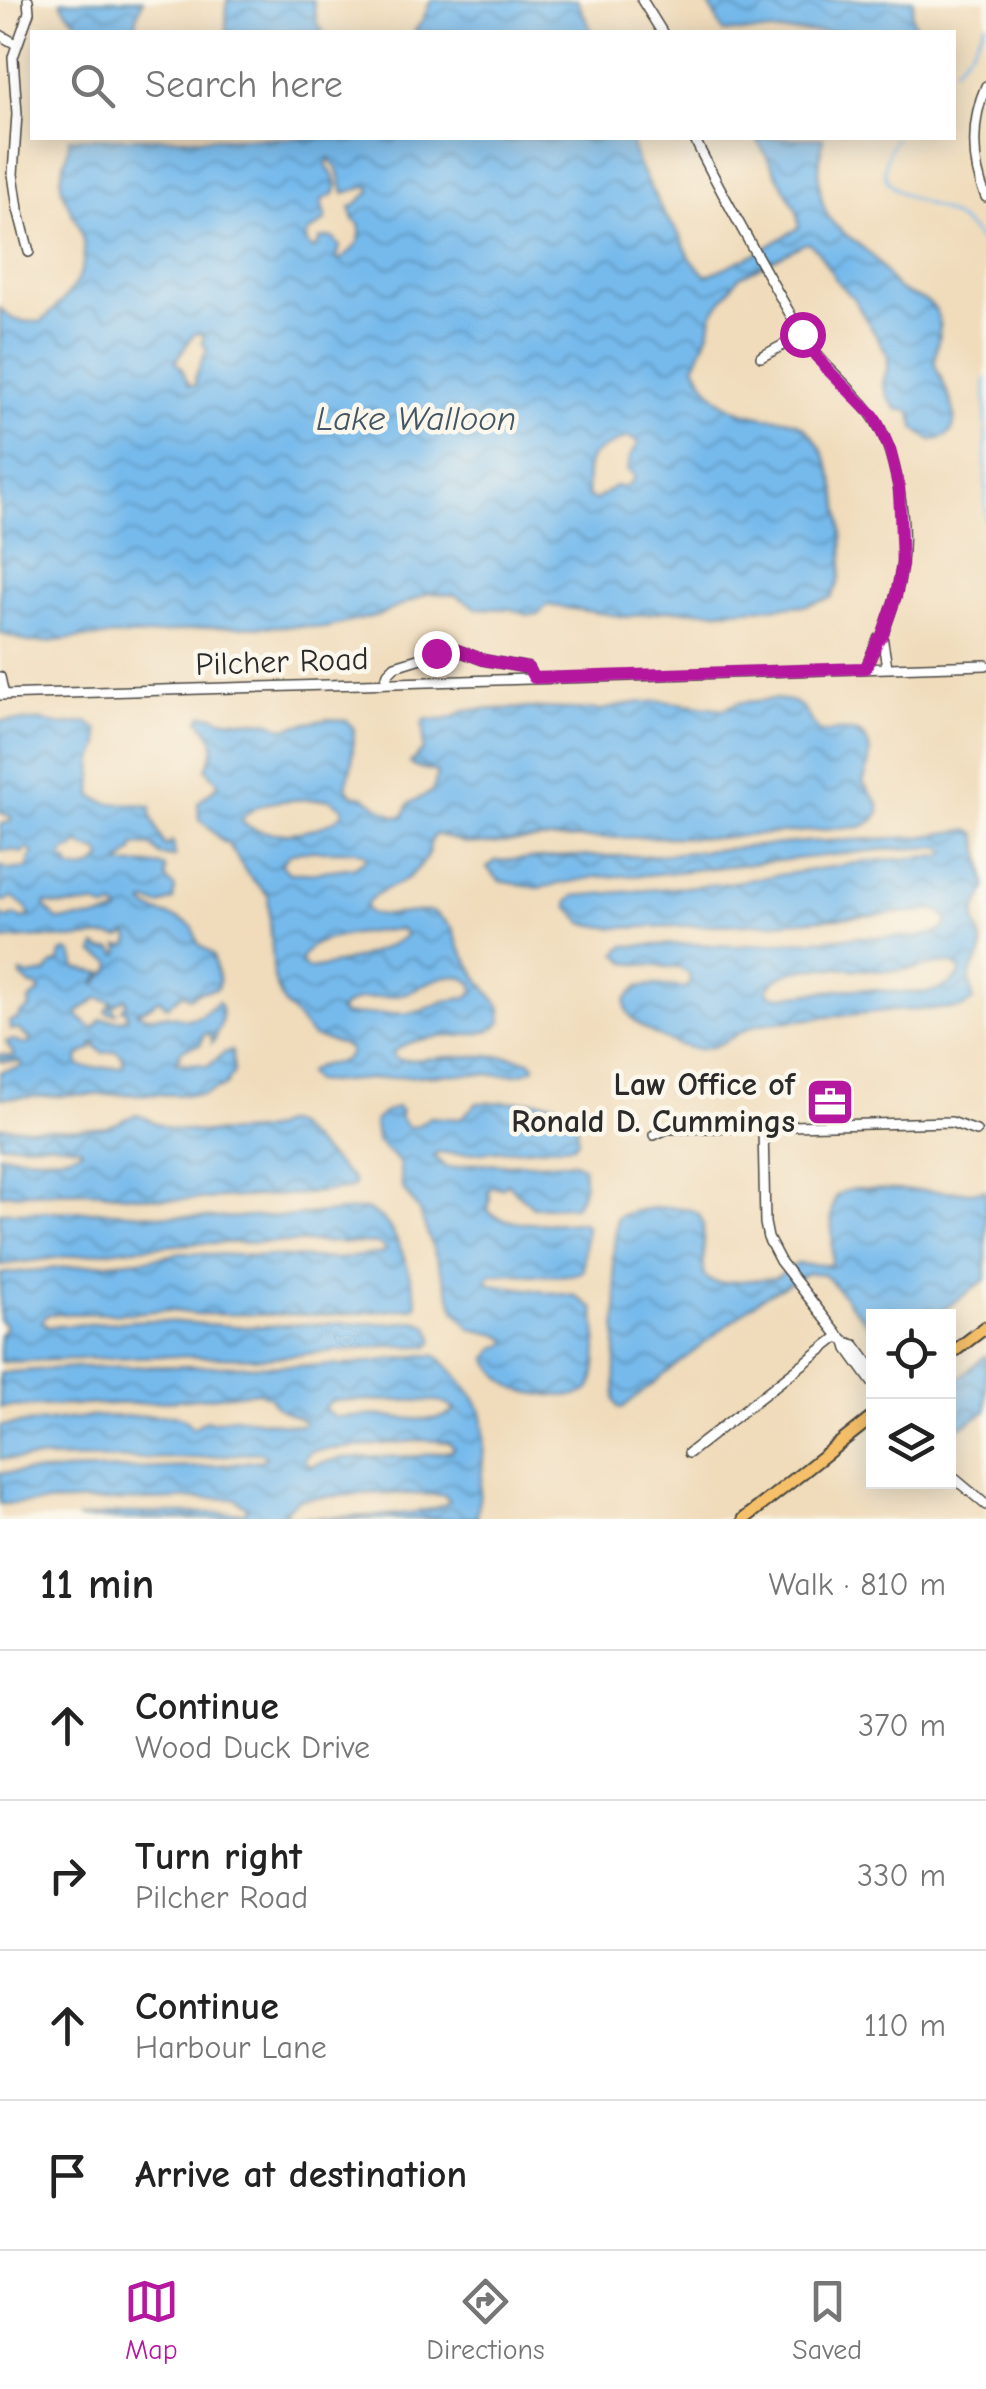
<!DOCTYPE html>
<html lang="en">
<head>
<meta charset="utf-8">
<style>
  :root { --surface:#fff; --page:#f2f2f2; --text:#222; --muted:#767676; --line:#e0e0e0; --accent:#b5179e }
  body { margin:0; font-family:"Comic Neue",sans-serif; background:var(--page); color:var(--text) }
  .controls { position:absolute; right:30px; bottom:30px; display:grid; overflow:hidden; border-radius:0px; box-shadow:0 5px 25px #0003 }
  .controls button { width:90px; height:90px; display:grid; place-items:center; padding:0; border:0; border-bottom:2px solid var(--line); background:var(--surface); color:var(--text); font:50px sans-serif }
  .stop { position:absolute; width:30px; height:30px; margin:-22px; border:8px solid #b5179e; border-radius:50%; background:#fff }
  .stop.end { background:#b5179e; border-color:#fff; box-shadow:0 2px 10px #0008 }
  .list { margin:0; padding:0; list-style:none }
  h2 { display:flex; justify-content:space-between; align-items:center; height:130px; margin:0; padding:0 40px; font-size:42px }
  h2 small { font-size:32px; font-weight:400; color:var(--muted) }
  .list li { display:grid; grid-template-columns:65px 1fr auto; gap:30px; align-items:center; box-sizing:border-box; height:150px; padding:0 40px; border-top:2px solid var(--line) }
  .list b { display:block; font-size:38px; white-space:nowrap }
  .list p { margin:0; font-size:32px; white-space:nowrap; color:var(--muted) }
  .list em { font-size:32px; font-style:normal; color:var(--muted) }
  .icon { flex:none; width:55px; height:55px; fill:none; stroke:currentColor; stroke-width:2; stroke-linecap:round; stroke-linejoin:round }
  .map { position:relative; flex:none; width:986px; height:1519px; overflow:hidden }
  .search { position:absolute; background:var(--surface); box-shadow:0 5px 25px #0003; left:30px; right:30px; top:30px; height:110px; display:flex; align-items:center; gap:25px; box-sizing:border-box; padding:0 35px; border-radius:0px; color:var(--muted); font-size:38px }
  .sheet { height:730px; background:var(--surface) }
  nav { display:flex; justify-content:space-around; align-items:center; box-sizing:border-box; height:140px; border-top:2px solid var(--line); background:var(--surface); font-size:28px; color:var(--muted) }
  nav a { display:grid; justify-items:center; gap:5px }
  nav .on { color:var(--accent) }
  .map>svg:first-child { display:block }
</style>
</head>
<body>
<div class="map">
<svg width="986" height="1519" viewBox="0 0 986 1519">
  <defs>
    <pattern id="water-waves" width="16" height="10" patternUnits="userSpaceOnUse" patternTransform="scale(2.5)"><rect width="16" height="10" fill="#76baec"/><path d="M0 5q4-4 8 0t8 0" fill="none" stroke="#6197bf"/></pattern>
  </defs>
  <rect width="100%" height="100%" fill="#fbf7ec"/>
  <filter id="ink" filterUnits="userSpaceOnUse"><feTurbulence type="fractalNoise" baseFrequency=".01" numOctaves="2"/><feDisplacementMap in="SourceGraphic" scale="20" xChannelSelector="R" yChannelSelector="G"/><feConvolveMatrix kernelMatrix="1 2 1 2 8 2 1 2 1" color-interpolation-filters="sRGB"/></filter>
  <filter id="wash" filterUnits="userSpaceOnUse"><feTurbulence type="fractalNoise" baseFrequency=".0048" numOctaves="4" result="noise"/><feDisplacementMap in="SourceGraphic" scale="40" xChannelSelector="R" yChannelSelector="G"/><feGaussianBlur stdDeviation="2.25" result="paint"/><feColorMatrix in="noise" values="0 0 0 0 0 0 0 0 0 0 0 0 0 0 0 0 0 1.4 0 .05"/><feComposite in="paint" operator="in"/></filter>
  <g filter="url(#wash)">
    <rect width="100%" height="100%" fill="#f0dcbb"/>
    <path fill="url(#water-waves)" stroke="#50728c" stroke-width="2.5" fill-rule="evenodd" d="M143,0L137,15L136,28L140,29L141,32H83C79,18 66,16 61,1Z
      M227,0H313L317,24L324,32H226Z
      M431,0H577L592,32H414L423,20Z
      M707,0H914L912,13L916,32H723Z
      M69,138H630L638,164L664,214L679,234L691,259L706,276L757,253L799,227L797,211L756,138H823C818,164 814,207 837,227C848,238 862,245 873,257C883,266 887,279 897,288C909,299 927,295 936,311C945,330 934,346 935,365C945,388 975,438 931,440L915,429L911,411L897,409L889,399L883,383L888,366V355L853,298L837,281L817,250L809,243L804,244L739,277L712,314L710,329L695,365C711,399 729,412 765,417C775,418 787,418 795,422C837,441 848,537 840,577C839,584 835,591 831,598L807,605L719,611L671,610L626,617L547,605L539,614L528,615L511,609L477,608L455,595L428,593L380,615L324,628L302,626L207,627L149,635L79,638L46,642H28L0,633V308C14,324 22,321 41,322C71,294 95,270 79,227C73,213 63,198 61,184C60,168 70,153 69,138ZM329,158L338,170L344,193L370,186L371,191L354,206L350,207L354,221L359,224C364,242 353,250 340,260L337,258L340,246L332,237L320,239L317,247L312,249L306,242L307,234L325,221L326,215L323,210L322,200L334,194L337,187L335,178L326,165ZM197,333L205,335L202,342L207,349L195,378L196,385H189L181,367L176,362L192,336ZM628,437L639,443L631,455L627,470L634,475L632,481L625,487L615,486L596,500L588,497C583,451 591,455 628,437Z
      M774,699C810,701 799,711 821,733C831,732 846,729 855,732C877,740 869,767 863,783L879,804V814L873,821L861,827L715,838L667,837L541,839L487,844L465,843L436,834C428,842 431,846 427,856C424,863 416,870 411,875C396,890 377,886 365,907L371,914L385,915L427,911L434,913L446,922L453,929L459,947L479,979L501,1008L502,1022C499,1024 492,1030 488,1031C461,1040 412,1031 392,1054L397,1059L408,1060C436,1059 514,1049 534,1064V1068C517,1079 492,1073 472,1074C425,1074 377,1079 329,1082L314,1081L307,1073C320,1060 337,1068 349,1056V1049L341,1044L313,1037L283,1002L274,979L268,895L248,875L229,845L221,840L199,818L198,803L218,785L217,781L206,769C217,744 218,740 199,720L203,715L215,716L221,719L271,722L283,728L329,719L347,721L354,729L352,764L346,787L353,795L364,797L394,816L403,817L409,804C426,792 434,799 437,773C428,767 418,771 410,763L423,750L424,729L422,724L426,719L442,720L454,717L465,710L532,708L602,710L635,703L662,701L724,709L738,703ZM329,799L343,808V813C324,834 262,842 241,821C256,795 302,801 329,799ZM301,851H356L366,855V859L355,867L308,873H289L281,864L290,854ZM401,929L406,935C385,952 335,966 308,969L301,963L302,958C304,955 309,948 312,946C329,934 380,931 401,929ZM447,976L462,977L473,984V992L466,998L445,1001L421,1011L410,1013L344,1015L339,1011C359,991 385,1002 409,992C423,986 432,979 447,976Z
      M0,721H43L62,725L87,722L98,730L100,746L94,759L92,795C108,809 132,800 151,807V816L164,845L168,846L170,842H173L175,857L160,855L152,846L135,845L133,851L119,864C133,867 151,862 165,867L166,879L175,888L173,900L160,905L146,902L144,905C156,916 175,914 189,924C198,930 193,938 200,945C204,949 209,951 213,955L219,981L217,989L199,992L189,998L182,993L167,1007L159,999L147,1008L136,1012L146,1017L165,1015L187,1019L200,1016L218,1002C224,1011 223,1027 215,1034L216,1038L212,1043V1038L207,1033L203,1036L201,1044L186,1048L179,1053L180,1058L176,1059V1062C186,1066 199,1061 207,1067L224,1053L232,1051L234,1072L225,1086L202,1095L120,1094L0,1098V1072L21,1067V1062L0,1061V1054L12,1057L14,1055L6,1042L14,1040L18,1043L28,1044L31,1039L17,1029L11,1030L9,1022L18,1019L20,1014L30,1008L29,1001L40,992L37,986H31L21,977V973L28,976L46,973L53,964L59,962L61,953L67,951L72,953L76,968L103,973L94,982L95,985L112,968L111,962L94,953L96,946L102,950L113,949L117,955L120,953L119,946H127L130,941L129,935H126L121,938L108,936L67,939L41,937L0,940V913L4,918H11L14,915L23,919L30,916L26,908L12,897L5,902L0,898V868L2,866L8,870L29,868V860L33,853L28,849L24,850L22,853L12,850L0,851V824L10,822L11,816L0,813ZM79,843L85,848L99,851L102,858C95,868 80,874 68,867L69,863L63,860V854L69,849H74ZM46,903C58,907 82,906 95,904L106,910L115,907L120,912C101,921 78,918 57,920L45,907ZM98,998L112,1002L106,1011L108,1013H116L113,1009V1005L126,998L127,1003L122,1009L127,1012V1018L121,1020L101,1019L95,1028L88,1026L78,1015V1012ZM96,1042V1047L103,1053L116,1051L123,1057V1066C116,1068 85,1069 78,1065L79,1055L92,1049L93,1043Z
      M966,830H971L977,834C979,846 986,879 986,889C983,899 974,906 975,918C976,930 983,935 982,948C982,960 971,967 970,977C969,983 973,994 973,1001L961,1008L886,1011L759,1024C739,1030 722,1048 700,1049C682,1050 616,1023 627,998C630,994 635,991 638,987L654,985L686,988L690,983L689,974L679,968L627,963L617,953L624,946L691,944L737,946L854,937H918L939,932L946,926L947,917L936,910L776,923L612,928L583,923L568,906V902L574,896L721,884L864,862L944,855L947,851L941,847L879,850L647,875L596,877L538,888L500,881L487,868L495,861L570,856H645L806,842L920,837ZM946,963L954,964L960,970V975C935,1003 895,990 862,989C837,988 809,994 783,996L772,995L767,990C786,955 859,972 892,971C910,970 928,965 946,963Z
      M540,1101C571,1104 577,1108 578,1140L573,1145L456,1154L437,1152L433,1156L446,1167L454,1168L475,1163L501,1164L574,1162L583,1167C585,1181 584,1195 574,1206L533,1207L507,1183L502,1188L491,1187L488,1192L490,1197L488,1211C505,1228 557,1223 581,1222L586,1226L583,1271C566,1281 515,1271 491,1274L487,1279L491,1284L576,1296L594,1309C597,1328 600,1370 590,1388C582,1402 526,1394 514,1388C504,1382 492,1368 487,1358L497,1347L505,1345L508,1340L499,1335L471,1329L456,1311L419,1211L402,1187L399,1162L376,1140L374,1122L385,1112L397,1107L401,1111L399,1117L408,1127L417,1126L430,1117L460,1119L477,1103Z
      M136,1115C149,1117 159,1127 173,1129C194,1133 267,1136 282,1123L292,1124L353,1180L354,1185L351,1188L303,1194L178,1200L89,1191L0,1194V1154C22,1156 63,1161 82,1150L79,1147L49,1143L0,1144V1127C34,1128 72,1132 106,1127C117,1125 125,1118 136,1115Z
      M855,1189L971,1192L986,1190V1279L935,1316H874L873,1331L828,1278L821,1274L808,1273L760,1299L622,1408H619L615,1401L617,1304L613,1257L617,1218C630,1209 678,1203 693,1211C701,1214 700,1217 703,1224L704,1275L708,1280L717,1283L775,1278L797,1264L831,1265C837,1247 825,1208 838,1195C842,1191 850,1190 855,1189Z
      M366,1209C372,1213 382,1218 387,1224C401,1243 413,1280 417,1304L413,1308L335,1315L197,1314L164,1310L133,1313L48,1314L42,1321L48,1327L147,1320L246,1327L307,1324L393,1323L416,1321L428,1326L433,1336V1343L429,1346H385L264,1358L161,1356L0,1362V1335L5,1329V1324L0,1321V1274L150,1259L182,1253L336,1259L383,1253L386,1249L378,1244L326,1242L205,1243L132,1248L0,1265V1212L98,1211L207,1218L293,1216Z
      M424,1355L437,1356L443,1361C452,1371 474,1395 479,1406C490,1430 479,1491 477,1519H77L119,1513H232L245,1512L247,1507L235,1499L210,1498L0,1504V1473L202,1467L263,1460L266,1457L261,1453L256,1452L198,1458L0,1459V1426L89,1417L173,1415L183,1418L193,1428L206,1420L212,1422L233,1417L295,1425H302L305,1422C293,1411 277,1415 271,1398L259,1392L146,1403L0,1407V1373L77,1367L348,1365ZM332,1400L438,1401L448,1405L455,1411C437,1425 405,1418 383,1416C366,1415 349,1417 333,1417L324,1408ZM427,1440L449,1442L454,1448L452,1451L417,1456L342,1458L309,1466L304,1459L311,1451ZM374,1493L444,1495L450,1501C430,1519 322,1517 290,1518L284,1512L298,1499Z
      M986,1355V1411L961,1427L955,1425L949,1418V1387Z"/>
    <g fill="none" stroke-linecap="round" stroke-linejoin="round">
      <path stroke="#76baec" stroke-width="2.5" d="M954,69L972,48L986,23
        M895,138C865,190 906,194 943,211C960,219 980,235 986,254
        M986,379V533"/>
    </g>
  </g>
  <g filter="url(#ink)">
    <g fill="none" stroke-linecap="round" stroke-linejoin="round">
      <g stroke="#494641" stroke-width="12">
        <path id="minor" d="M28,0L29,12L13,57L17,114L13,174L18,209L29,252
          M642,0L662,32
          M0,35L16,44
          M986,86C971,119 971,164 986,197
          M694,138C727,204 764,269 801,333C820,365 850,385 871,414C898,449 908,527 901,570C898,593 890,614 882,636L878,639L866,668
          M761,357L802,335
          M882,636L887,667
          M0,677L4,695
          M385,683L388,673L395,666L447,650H457L484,660L528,668L533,679
          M0,695L986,665
          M763,1127L765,1223L768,1238L780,1261L839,1336L846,1342L855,1345L874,1371
          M654,1135L667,1129L951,1122L976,1131
          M846,1342L848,1349L874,1385
          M689,1453L839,1336
          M948,1473L986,1505"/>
      </g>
      <g stroke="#494641" stroke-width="15">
        <path id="major" d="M948,1356L986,1327
          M744,1519L874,1416"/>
      </g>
      <use href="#minor" stroke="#fff" stroke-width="9"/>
      <use href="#major" stroke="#f6c06b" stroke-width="11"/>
    </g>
  </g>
  <g fill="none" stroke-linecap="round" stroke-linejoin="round" filter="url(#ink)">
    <path stroke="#b5179e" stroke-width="12" d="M436,653L457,650L484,660L528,668L534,678L866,668L878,640L882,636L896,596L902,564L899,488L890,450L874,416L824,366L802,334"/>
  </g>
  <defs>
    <g id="office-square" transform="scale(2.5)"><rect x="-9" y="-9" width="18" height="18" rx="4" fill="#b5179e" stroke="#fbf7ec"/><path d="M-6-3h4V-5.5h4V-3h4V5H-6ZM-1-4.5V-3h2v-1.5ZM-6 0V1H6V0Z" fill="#fff"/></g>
  </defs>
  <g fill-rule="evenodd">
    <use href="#office-square" x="830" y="1102"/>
  </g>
  <g text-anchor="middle" stroke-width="9" stroke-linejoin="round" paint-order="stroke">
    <g font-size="32" fill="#2b2b2b" stroke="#fbf7ec">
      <text transform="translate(282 661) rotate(-2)" y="11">Pilcher Road</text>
    </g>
    <g font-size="32" font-weight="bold" fill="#2b2b2b" stroke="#fbf7ec" text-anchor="end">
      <text x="795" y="1095">Law Office of<tspan x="795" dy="37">Ronald D. Cummings</tspan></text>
    </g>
    <g font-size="35" font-style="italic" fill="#425665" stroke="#fbf7ec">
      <text x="416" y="430">Lake Walloon</text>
    </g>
  </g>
</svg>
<div class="controls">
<button><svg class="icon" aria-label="locate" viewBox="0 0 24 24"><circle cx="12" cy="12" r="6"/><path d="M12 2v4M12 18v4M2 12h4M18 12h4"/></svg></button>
<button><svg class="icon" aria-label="layers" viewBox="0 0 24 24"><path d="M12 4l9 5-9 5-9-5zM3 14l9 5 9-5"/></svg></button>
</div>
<div class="stop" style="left:802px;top:334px"></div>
<div class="stop end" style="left:436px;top:653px"></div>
<div class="search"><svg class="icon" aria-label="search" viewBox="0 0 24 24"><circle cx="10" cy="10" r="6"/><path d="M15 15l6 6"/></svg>Search here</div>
</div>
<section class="sheet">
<h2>11 min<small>Walk · 810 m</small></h2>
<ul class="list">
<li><svg class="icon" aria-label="ahead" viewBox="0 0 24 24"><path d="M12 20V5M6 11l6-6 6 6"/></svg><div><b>Continue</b><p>Wood Duck Drive</p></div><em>370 m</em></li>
<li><svg class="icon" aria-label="right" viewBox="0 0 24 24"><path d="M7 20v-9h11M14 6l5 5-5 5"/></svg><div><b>Turn right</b><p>Pilcher Road</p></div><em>330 m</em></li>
<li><svg class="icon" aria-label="ahead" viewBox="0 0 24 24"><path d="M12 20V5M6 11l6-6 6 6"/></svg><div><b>Continue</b><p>Harbour Lane</p></div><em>110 m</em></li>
<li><svg class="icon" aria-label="arrive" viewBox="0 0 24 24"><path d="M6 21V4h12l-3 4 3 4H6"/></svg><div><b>Arrive at destination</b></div></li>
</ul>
</section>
<nav>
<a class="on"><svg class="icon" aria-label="map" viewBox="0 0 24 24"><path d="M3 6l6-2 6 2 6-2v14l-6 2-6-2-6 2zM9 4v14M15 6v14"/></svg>Map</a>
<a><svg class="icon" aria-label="directions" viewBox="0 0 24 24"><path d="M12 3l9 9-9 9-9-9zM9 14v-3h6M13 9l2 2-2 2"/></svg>Directions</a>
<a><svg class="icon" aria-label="saved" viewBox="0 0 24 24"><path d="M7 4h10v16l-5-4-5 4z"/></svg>Saved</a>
</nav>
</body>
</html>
